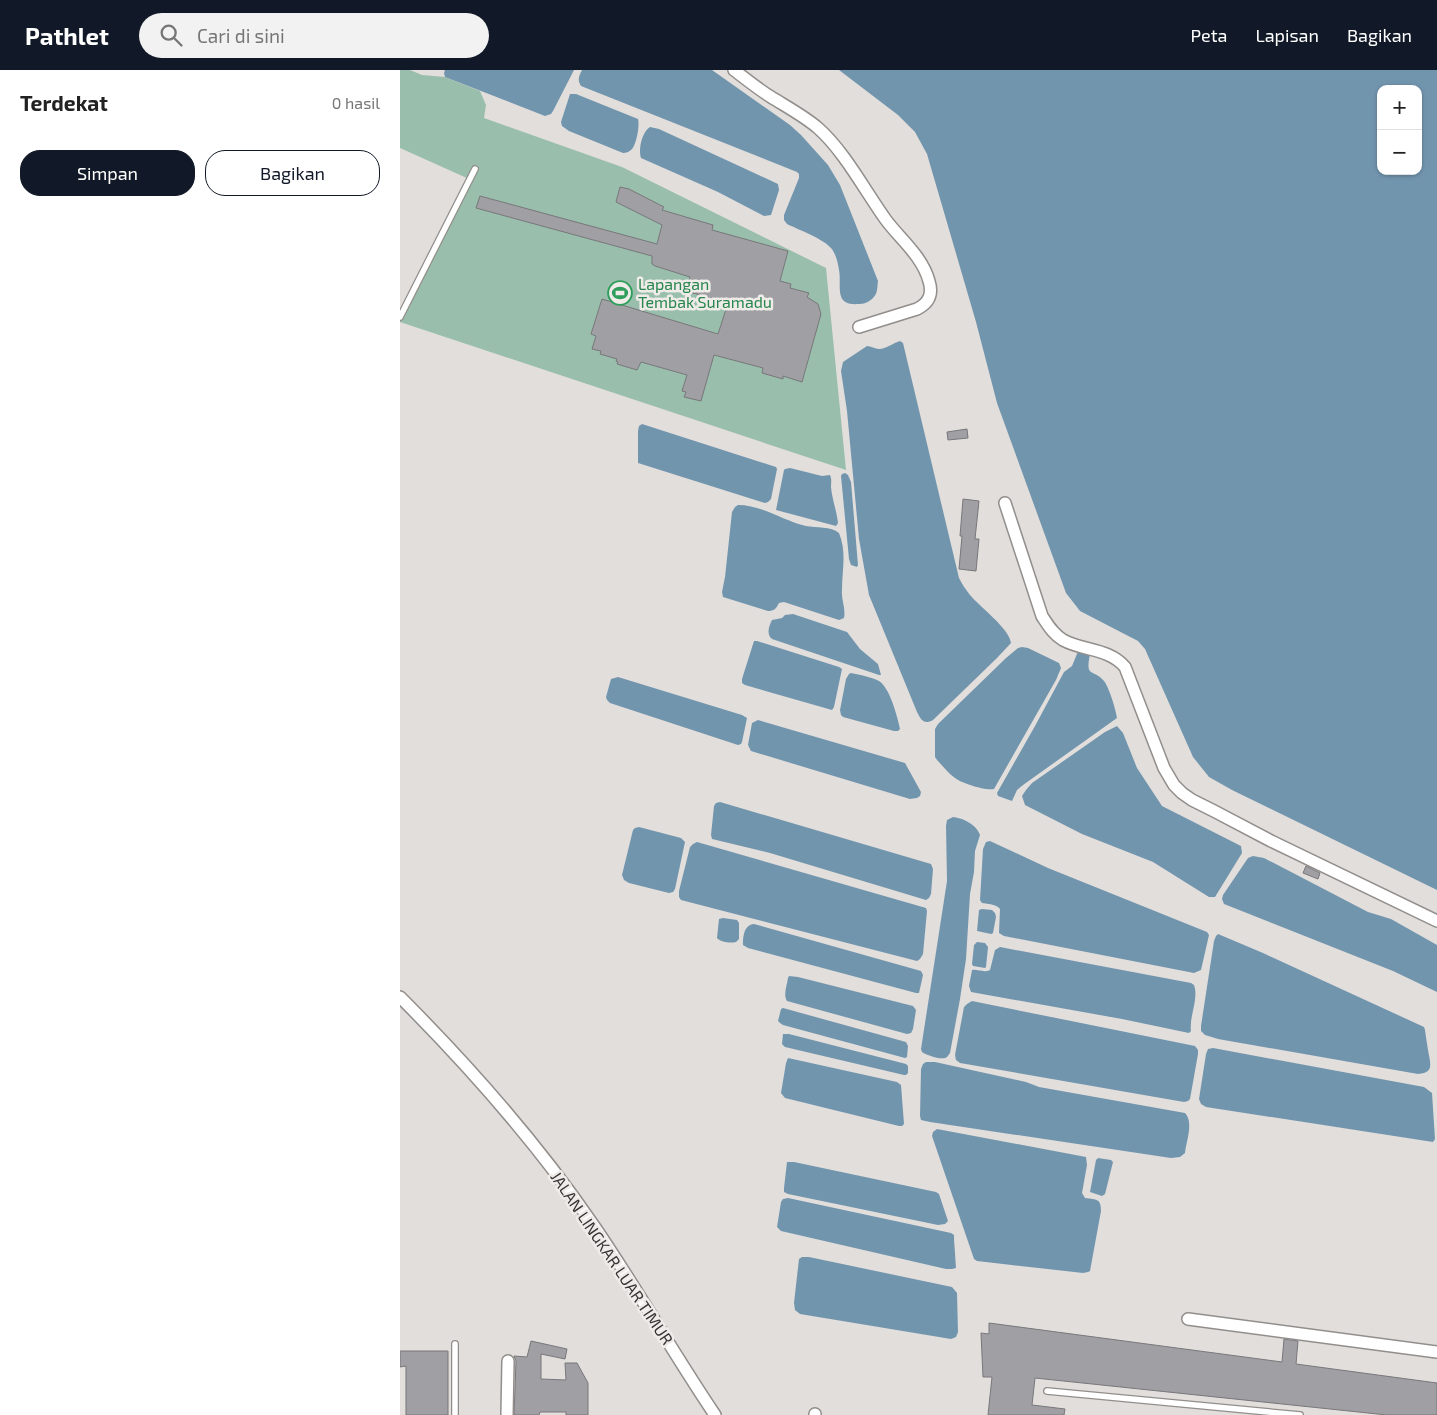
<!DOCTYPE html>
<html lang="id">
<head>
<meta charset="utf-8">
<style>
  :root { --surface:#fff; --page:#f2f2f2; --text:#222; --muted:#767676; --line:#e0e0e0; --accent:#111827 }
  body { margin:0; font-family:"Exo 2",sans-serif; background:var(--page); color:var(--text) }
  .controls { position:absolute; right:15px; top:15px; display:grid; overflow:hidden; border-radius:10px; box-shadow:0 1px 4px #0004 }
  .controls button { width:45px; height:45px; display:grid; place-items:center; padding:0; border:0; border-bottom:1px solid var(--line); background:var(--surface); color:var(--text); font:25px sans-serif }
  .list { margin:0; padding:0; list-style:none }
  h2 { display:flex; justify-content:space-between; align-items:center; height:65px; margin:0; padding:0 20px; font-size:21px }
  h2 small { font-size:16px; font-weight:400; color:var(--muted) }
  .actions { display:flex; gap:10px; padding:15px 20px }
  .actions a { flex:1; padding:11px 0; border:1px solid var(--accent); border-radius:20px; text-align:center; font-size:18px; color:var(--accent) }
  .actions .main { background:var(--accent); color:#fff }
  .icon { flex:none; width:28px; height:28px; fill:none; stroke:currentColor; stroke-width:2; stroke-linecap:round; stroke-linejoin:round }
  .map { position:relative; flex:none; width:1037px; height:1345px; overflow:hidden }
  header { display:flex; align-items:center; gap:30px; box-sizing:border-box; height:70px; padding:0 25px; background:var(--accent); color:#fff }
  header strong { font-size:24px }
  nav { display:flex; gap:28px; margin-inline-start:auto; font-size:18px }
  .search { width:350px; height:45px; background:var(--page); display:flex; align-items:center; gap:12px; box-sizing:border-box; padding:0 18px; border-radius:28px; color:var(--muted); font-size:19px }
  main { display:flex }
  aside { flex:1; background:var(--surface) }
  .map>svg:first-child { display:block }
</style>
</head>
<body>
<header>
<strong>Pathlet</strong>
<div class="search"><svg class="icon" aria-label="search" viewBox="0 0 24 24"><circle cx="10" cy="10" r="6"/><path d="M15 15l6 6"/></svg>Cari di sini</div>
<nav><a>Peta</a><a>Lapisan</a><a>Bagikan</a></nav>
</header>
<main>
<aside>
<h2>Terdekat<small>0 hasil</small></h2>
<ul class="list">
</ul>
<div class="actions"><a class="main">Simpan</a><a>Bagikan</a></div>
</aside>
<div class="map">
<svg width="1037" height="1345" viewBox="0 0 1037 1345">
  <rect width="100%" height="100%" fill="#e2dedb"/>
  <path fill="#99bfac" d="M0,0H10L22,5L45,7L80,21L86,35L84,48L222,97L426,198L446,400L0,252V247L69,109L0,78Z"/>
  <path fill="#7295ae" fill-rule="evenodd" d="M45,0H174L153,41L151,44L145,46L45,7L44,3Z
    M182,0H312L390,55L401,65L428,95L440,115L478,211C477,218 478,224 472,229C467,233 464,234 458,234C433,236 442,215 439,200C438,193 436,184 431,178C422,168 399,160 387,154L384,150V145L399,108V104L397,102L181,16C177,10 179,6 182,0Z
    M439,0H1037V820L832,720L809,707L793,687L745,579L738,571L680,541L666,523L597,333L576,252L527,84L515,62L498,45ZM981,19H1018V101H981Z
    M170,24H176L238,49C240,56 236,76 231,80C229,82 226,83 223,83L169,61L162,56L161,52Z
    M250,57L259,59L378,114L379,120L371,145L364,146L318,122L241,88C238,79 242,62 250,57Z
    M500,271L503,273L559,508C562,514 566,520 570,525C580,537 609,558 611,573L597,588L533,650C524,655 521,650 517,642L469,525L459,469L447,341L441,301L443,292L467,276C471,276 475,279 479,279C486,279 493,273 500,271Z
    M242,354L376,397L377,399L371,429L368,432L365,433L238,393V361L239,356Z
    M390,398L422,406L430,405C432,410 431,412 431,417C432,429 437,442 438,453L436,456L376,440L384,400L385,399Z
    M445,403L448,405L451,412L458,495L457,497L451,495L449,489L441,406L442,404Z
    M338,435C362,435 383,451 406,456C416,458 431,456 439,463C447,483 442,499 442,520C441,530 446,538 444,548L439,550L384,532L379,533C376,539 374,541 368,541L323,527L322,522L325,507L332,442L335,437Z
    M393,544L447,562L460,579L478,594L481,605H479L372,569C366,564 369,556 372,550L382,548L385,545Z
    M354,571H357L439,597L442,599L434,637L432,640L345,615L342,613V609Z
    M622,577L628,578L659,593L661,598L656,610L594,719C586,721 561,713 555,708C548,703 543,696 537,690L535,687V659L538,654L606,588L618,578Z
    M679,579L690,584C685,609 693,598 704,611C709,617 716,640 717,648L623,715L617,720L612,731L598,726L597,723L635,656L664,602L672,596Z
    M451,603C460,605 471,607 479,611C490,618 497,646 500,659L498,661H494L443,647L441,645L440,640L446,609L449,604Z
    M218,607L342,645L347,648L342,672L341,674L338,675L210,633L207,630L206,627L211,609Z
    M358,650L505,693L521,722L520,726L517,728L510,729L351,681L348,675L352,653Z
    M717,656L723,663L737,698L762,736L841,776L842,783L815,827H809L753,792L682,764L625,735L622,726L626,720L632,713L705,662Z
    M320,732L531,794L533,799L531,824L529,828L526,830L370,783L312,769L311,765L314,736L316,733Z
    M553,747C563,748 577,755 580,765L575,781L574,802L570,824L566,889L560,929L550,983C549,984 548,986 547,987C543,991 526,985 522,982L521,979L547,811L546,756L547,750Z
    M239,757L281,768L285,772L275,819L273,822L269,823L229,813L224,810L222,805L233,760L235,758Z
    M590,771L648,798L807,862L809,865L801,900L794,903L604,866L599,863L600,839C596,834 588,834 582,833L580,830L583,779L586,772Z
    M297,772L526,838L527,841L523,884L520,889L517,891L281,830L279,827V821L290,777L293,774Z
    M853,786L864,788L968,842L991,849L1037,875V922L993,901L824,834L822,829L823,825L848,788Z
    M582,839L592,840L595,843L596,847L593,863L591,864L577,861L579,840Z
    M323,848L337,850L339,853V869L336,872C331,873 322,873 317,868L319,849Z
    M354,854L521,901L523,905L519,923H516L348,878L343,875C343,866 344,855 354,854Z
    M818,864L863,883L1024,957L1025,960C1026,967 1027,974 1028,980C1030,993 1035,1003 1018,1004L818,969L805,965L801,961V956L814,871L816,866Z
    M577,872L585,873L588,877L586,897L585,898L573,896L572,894L574,875Z
    M600,877L791,913L794,915C799,929 789,946 791,961L789,963L722,949L571,922L569,916L572,900C578,899 584,903 590,900L595,880Z
    M389,906L398,907L513,936L516,940L513,959L511,963L507,964L387,931C383,925 387,915 388,908Z
    M572,931L795,976L798,980V984L790,1029L788,1031L784,1032L560,993L556,990L555,985L564,937L567,934Z
    M383,938L506,972L508,976L507,987L505,988L383,955L380,953L378,951L381,939Z
    M383,964H389L506,994L508,996V1003L506,1005H504L385,977L382,974Z
    M813,978L1024,1017L1032,1023L1035,1069L1033,1072L806,1037L801,1034L799,1029L806,984L808,979Z
    M388,988L497,1012L501,1015L504,1054L502,1056H499L385,1028L381,1023L386,993Z
    M526,992H535L626,1012L639,1017L785,1043C794,1052 786,1072 785,1083L780,1087L771,1088L530,1052L521,1050L520,1046L521,999L523,994Z
    M537,1059L686,1087L687,1095L682,1123L685,1128C697,1130 701,1128 701,1141L690,1201L688,1202L683,1203L577,1191L574,1189L532,1066L533,1062Z
    M698,1088L711,1090L713,1092L705,1124L702,1126L690,1122L696,1090Z
    M387,1092H394L536,1122L539,1124L548,1151L545,1154L538,1155L388,1124L384,1122V1118Z
    M388,1128L551,1163L554,1165V1169L556,1198L552,1199H546L381,1161L377,1157L381,1132L383,1129Z
    M402,1187H409L552,1217L557,1223L558,1262L556,1267L551,1269L400,1244L395,1240L394,1233L399,1189Z"/>
  <path fill="#a09fa3" stroke="#78777b" d="M220,117L229,119L264,137L262,140L313,155L312,160L388,181L380,211L391,214L390,218L409,223L407,227L418,234L421,244L402,312L383,306V309L362,303L363,298L314,285L301,331L284,327L286,322L282,321L287,305L241,292L237,300L217,294L218,292L216,291L217,289L200,284L201,281L192,279L196,266L191,264L202,229L318,264L328,233L286,221L290,207L255,196L252,194V186L76,138L80,126L257,174L262,155L216,132Z
    M567,359L568,368L548,370L547,362Z
    M563,429L579,431L575,469H579L576,501L559,499L562,466H560Z
    M906,796L920,803L918,809L903,803Z
    M589,1253L882,1292L884,1269L898,1271L896,1294L1037,1313V1345H987L635,1308L632,1335L665,1339L664,1345H588L592,1307H583L581,1263L589,1264Z
    M131,1271L167,1279L165,1289L141,1284V1309L166,1310L165,1293H177L188,1313V1345H166V1342H140L139,1345H114L116,1291L114,1286L127,1287Z
    M0,1281H48V1345H6V1296L0,1297Z"/>
  <g fill="none" stroke-linecap="round" stroke-linejoin="round">
    <g stroke="#928e8b" stroke-width="8">
      <path id="service" d="M0,247L75,99
        M647,1321L900,1345
        M55,1345V1274"/>
    </g>
    <g stroke="#928e8b" stroke-width="14">
      <path id="minor" d="M334,0C346,9 358,19 371,27C387,37 404,46 418,58C445,82 465,121 486,150C501,170 522,186 529,211C533,224 529,233 517,239L459,257
        M605,433L642,546C648,555 653,564 663,570C683,581 709,578 725,597L764,698L774,715L782,723L792,730L814,741L871,771L1037,851
        M0,927C71,998 137,1073 194,1156C236,1217 273,1283 315,1345
        M788,1249L1037,1282
        M107,1345L108,1291
        M415,1345V1344"/>
    </g>
    <use href="#service" stroke="#fff" stroke-width="5.5"/>
    <use href="#minor" stroke="#fff" stroke-width="11"/>
  </g>
  <defs>
    <g id="stadium-ring" transform="scale(1.25)"><circle r="9.5" fill="#efebe8" stroke="#2e9e5b" stroke-width="1.5"/><path d="M0-5a6.5 5 0 1 0 0 10a6.5 5 0 1 0 0-10ZM-3.5-1.8h7v3.6h-7Z" fill="#2e9e5b"/></g>
  </defs>
  <g fill-rule="evenodd">
    <use href="#stadium-ring" x="220" y="223"/>
  </g>
  <g text-anchor="middle" stroke-width="5" stroke-linejoin="round" paint-order="stroke">
    <g font-size="16" fill="#27864d" stroke="#efebe8" text-anchor="start">
      <text x="238" y="220">Lapangan<tspan x="238" dy="18">Tembak Suramadu</tspan></text>
    </g>
    <g font-size="16" fill="#343332" stroke="#efebe8">
      <text transform="translate(212 1188) rotate(56)" y="6">JALAN LINGKAR LUAR TIMUR</text>
    </g>
  </g>
</svg>
<div class="controls">
<button>+</button>
<button>−</button>
</div>
</div>
</main>
</body>
</html>
